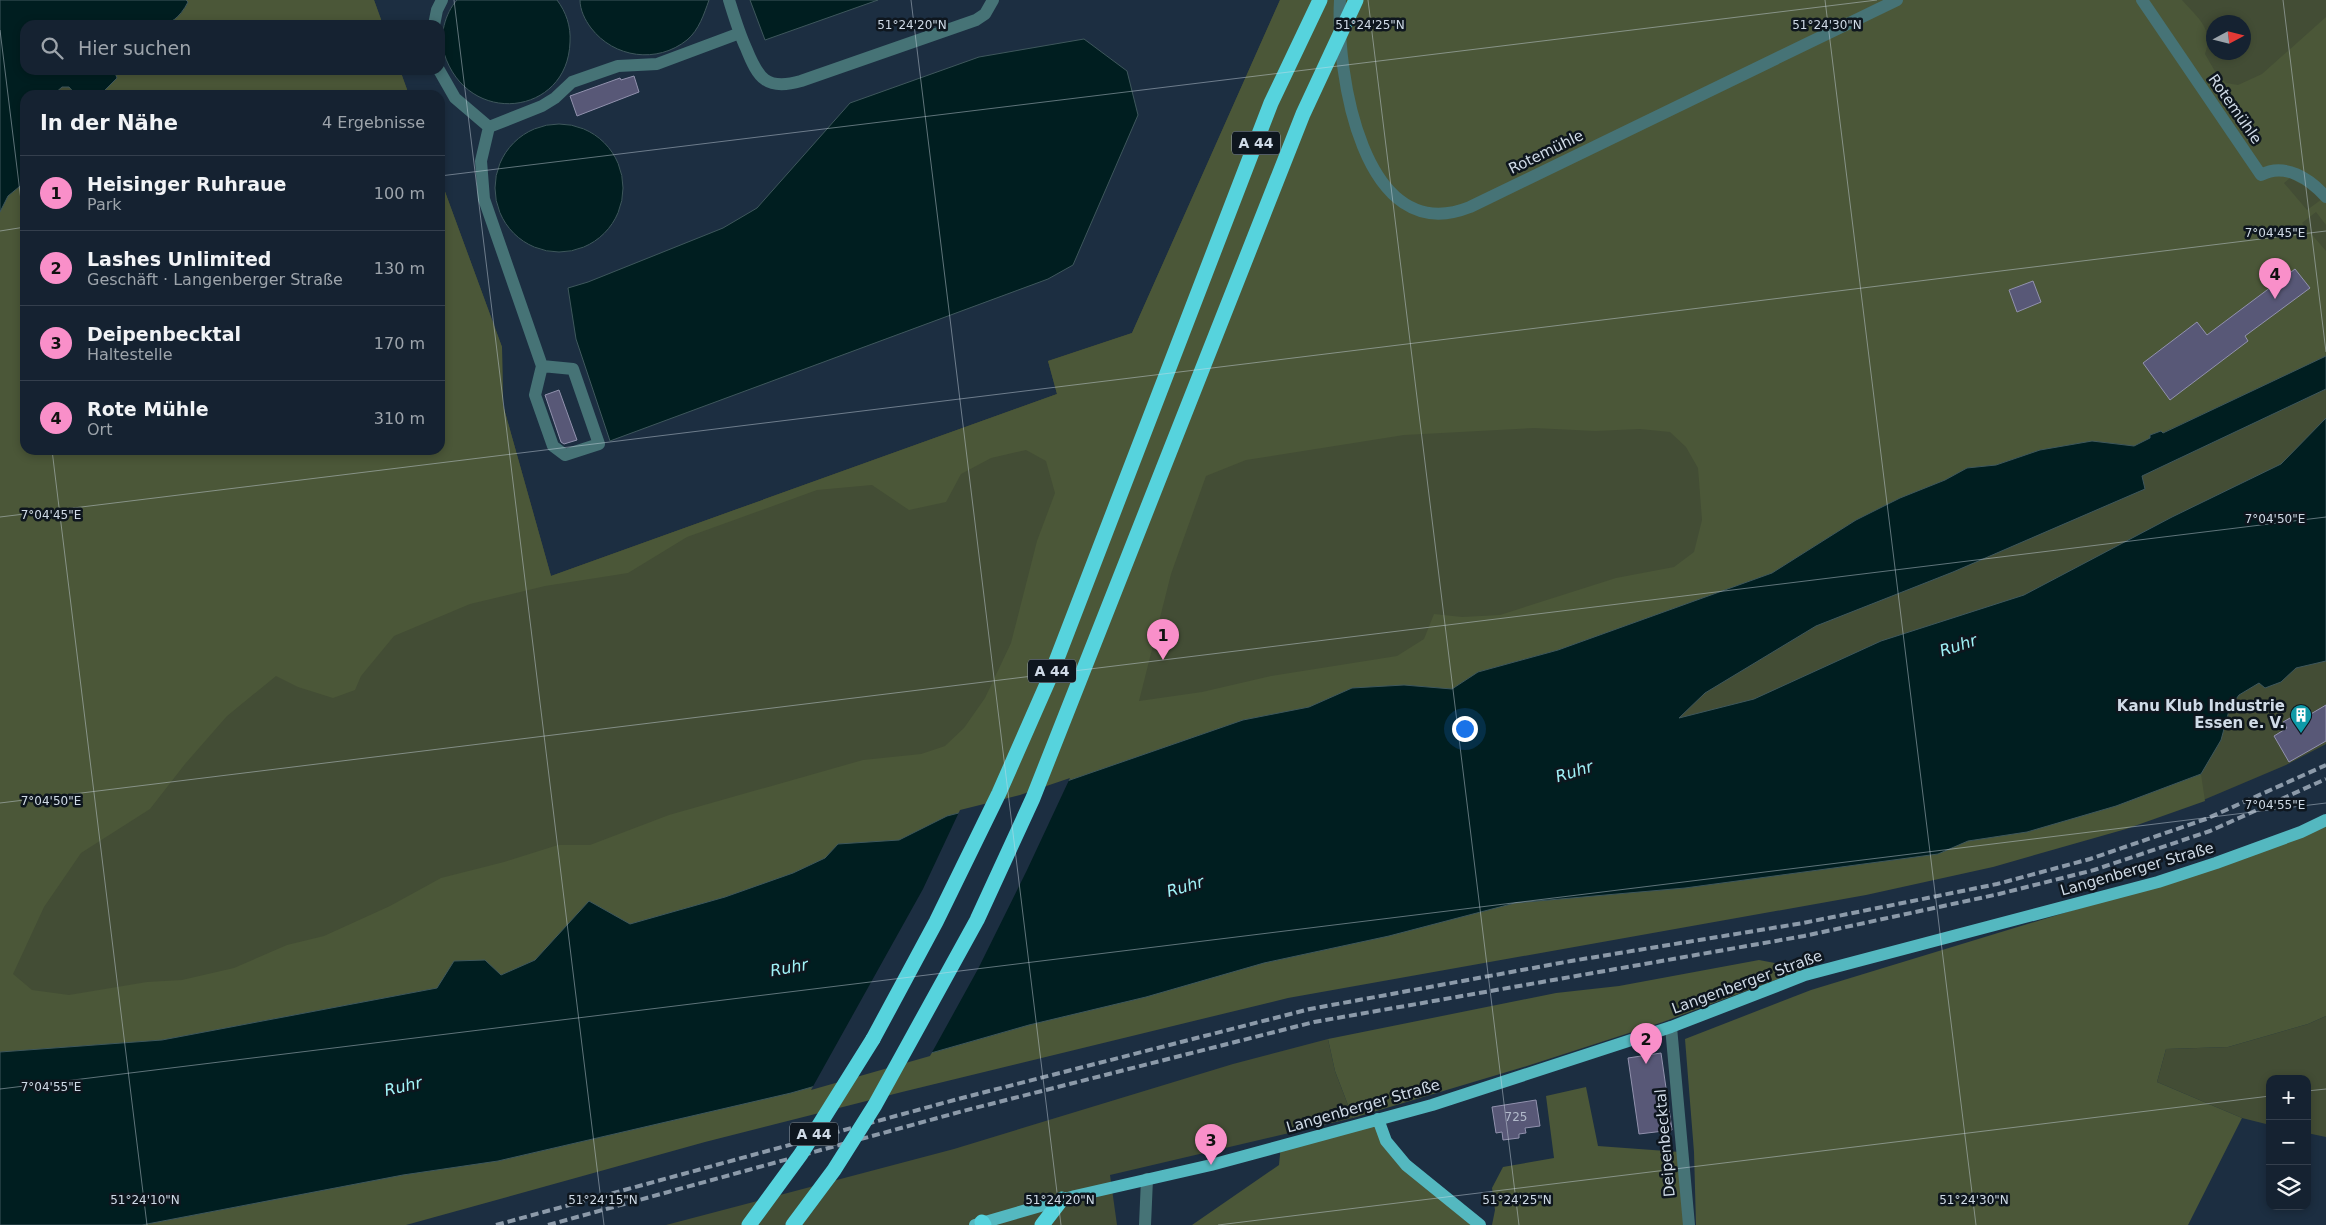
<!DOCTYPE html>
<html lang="de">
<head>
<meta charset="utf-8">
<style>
  :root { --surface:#152231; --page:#1e2a39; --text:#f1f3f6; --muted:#9da4ab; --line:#343f4d; --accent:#f98fc9 }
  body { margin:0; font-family:"DejaVu Sans",sans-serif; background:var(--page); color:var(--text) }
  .controls { position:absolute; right:15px; bottom:15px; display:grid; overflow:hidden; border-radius:10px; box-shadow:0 2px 8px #0003 }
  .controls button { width:45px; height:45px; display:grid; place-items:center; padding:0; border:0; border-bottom:1px solid var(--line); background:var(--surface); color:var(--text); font:25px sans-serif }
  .compass { position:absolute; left:2206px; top:15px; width:45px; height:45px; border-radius:50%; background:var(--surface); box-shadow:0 2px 8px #0003; rotate:83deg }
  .you { position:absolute; left:1464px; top:728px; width:18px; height:18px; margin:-12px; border:4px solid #fff; border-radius:50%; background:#1a73e8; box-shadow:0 0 0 8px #1a73e833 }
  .badge { display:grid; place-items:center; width:32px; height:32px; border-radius:50%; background:var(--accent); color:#111; font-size:16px; font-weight:700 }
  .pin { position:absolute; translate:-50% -41px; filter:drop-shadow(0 1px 2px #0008) }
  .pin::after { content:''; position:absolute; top:26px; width:18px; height:15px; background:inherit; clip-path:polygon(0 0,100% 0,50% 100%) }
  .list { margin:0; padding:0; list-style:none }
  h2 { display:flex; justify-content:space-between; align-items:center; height:65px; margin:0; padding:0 20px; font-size:21px }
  h2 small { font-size:16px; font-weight:400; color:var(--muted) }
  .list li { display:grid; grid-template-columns:32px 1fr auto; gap:15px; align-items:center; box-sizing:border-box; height:75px; padding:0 20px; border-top:1px solid var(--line) }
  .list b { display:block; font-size:19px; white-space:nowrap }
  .list p { margin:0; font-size:16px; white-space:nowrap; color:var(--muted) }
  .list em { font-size:16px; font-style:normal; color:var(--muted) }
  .icon { flex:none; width:28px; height:28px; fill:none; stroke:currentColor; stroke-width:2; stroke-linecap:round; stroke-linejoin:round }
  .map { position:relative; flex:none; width:2326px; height:1225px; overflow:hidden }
  .search { position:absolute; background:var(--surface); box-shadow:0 2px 8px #0003; left:20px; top:20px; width:425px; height:55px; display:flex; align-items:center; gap:12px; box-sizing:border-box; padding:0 18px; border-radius:15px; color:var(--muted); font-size:19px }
  .panel { position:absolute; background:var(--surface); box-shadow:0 2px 8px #0003; left:20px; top:90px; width:425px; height:365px; border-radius:15px }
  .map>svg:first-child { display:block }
</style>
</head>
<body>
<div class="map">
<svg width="2326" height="1225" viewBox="0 0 2326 1225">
  <rect width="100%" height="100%" fill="#1c2e41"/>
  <path fill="#434d35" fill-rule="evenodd" d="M0,0H374L383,25H25V70H400L409,95H25V450H440V178L502,347L503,405L551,576L1057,394L1048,361L1132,333L1280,0H2326V744L2286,765L2201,801L1301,991L705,1137L396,1225H0ZM2214,22H2244V52H2214Z
    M2326,1016V1137L2307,1133V1079H2270V1125L2242,1118L2157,1082L2166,1049L2228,1047L2308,1024Z
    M1328,1039L1335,1071L1353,1118L1110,1175L1117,1225H666L954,1149L1233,1064Z"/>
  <path fill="#4b5738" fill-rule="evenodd" d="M186,0H374L383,25H169L181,14L188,2Z
    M1280,0H2182C2198,18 2214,29 2205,54L2216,73L2226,83L2238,85L2262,74L2326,17V225L2316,212L2302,223L2326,251V356L2134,446L2115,443L2040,450L1996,465L1967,468L1945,480L1900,498L1856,520L1772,573L1558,650L1478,672L1452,689L1404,685L1352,688L1309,707L1243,720L1021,797L947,816L899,840L838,844L825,858L793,873L725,897L629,924L589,901L535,960L501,975L454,961L437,988L162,1040L0,1052V212L8,196L25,182V450H440V178L502,347L503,405L551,576L1057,394L1048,361L1132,333ZM2290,178L2308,188L2322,199L2307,210L2284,183ZM1534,428L1595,431L1640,429L1670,432L1686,447L1698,468L1702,520L1694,552L1674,567L1616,578L1500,615L1462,617L1434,614L1424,639L1397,656L1271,676L1202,692L1139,701L1171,574L1206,476L1246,460L1404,435ZM1026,450L1046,461L1055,493L1037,541L1011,643L985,698L964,728L945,746L921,754L863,760L669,815L590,845H558L504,862L441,878L390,906L324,936L287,945L234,968L182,980L147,982L69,995L32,990L13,974L44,907L81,853L150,809L185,764L227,716L276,676L298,687L333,698L355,690L361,676L394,636L470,604L545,586L628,573L687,537L817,490L872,485L909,510L946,502L961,474L991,458Z
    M114,70H400L409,95H100L117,78Z
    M2201,774L2205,801L2126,829L1993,867L1866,895L1288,998L902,1092L705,1142L406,1225H142L403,1175L498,1161L791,1093L1029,1025L1146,997L1264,963L1389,936L1515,903L1685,888L1938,854L1968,841L2027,832L2116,806Z
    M2326,823V1016L2308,1024L2228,1047L2166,1049L2157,1082L2242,1118L2188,1225H1696L1694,1152L1685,1039L1811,990L2100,902Z
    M1759,960L1805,969L1663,1022L1527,1066L1353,1118L1335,1071L1328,1039L1556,993L1619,986Z
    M1586,1087L1598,1146L1680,1152L1688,1225H1492L1495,1210L1492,1188L1503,1167L1554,1158L1546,1096Z
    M1378,1121L1384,1140L1478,1225H1192L1279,1165L1281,1144Z"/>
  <path fill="#001e20" stroke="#3e575c" d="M0,0H186L188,2C171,35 149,25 117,25L115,21H108L102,25H25V70H114L117,78L100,95H76L69,87H62L53,95H25V182L8,196L0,212Z
    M457,0H557C566,12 571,26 570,42C568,116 467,128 444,53C439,37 445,13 457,0Z
    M580,0H709C704,14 699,30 687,40C657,64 614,58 591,28C585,20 580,10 580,0Z
    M750,0H878L765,40Z
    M1084,39L1127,71L1138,115L1073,265L1048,279L610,441L576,339L568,288L588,282L723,228L757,208L850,103L979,57Z
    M495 188a64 64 0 1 1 128 0a64 64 0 1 1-128 0Z
    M2326,356V389L2142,476L2145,489L1953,572L1816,626L1705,693L1679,718L1754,699L1881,641L2024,595L2172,517L2281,464L2326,418V661L2296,668L2281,682L2265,688L2259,683L2239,695L2230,707L2221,740L2201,774L2116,806L2027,832L1968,841L1938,854L1685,888L1515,903L1389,936L1264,963L1146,997L1029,1025L791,1093L498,1161L403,1175L142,1225H0V1052L162,1040L437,988L454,961L485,960L501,975L535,960L589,901L630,924L725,897L793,873L825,858L838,844L899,840L947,816L1021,797L1243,720L1309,707L1352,688L1404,685L1452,689L1478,672L1558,650L1772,573L1856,520L1900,498L1945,480L1967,468L1996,465L2040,450L2092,441L2134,446L2150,438V435L2161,431L2163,433Z"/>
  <path fill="#1c2e41" d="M1070,778L1027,870L978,969L930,1056L811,1090L923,889L960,810L1020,795Z"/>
  <path fill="#585877" stroke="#9292ae" d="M634,76L639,92L577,116L570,96L620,78L621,80Z
    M2295,269L2310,288L2245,336L2248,341L2170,400L2143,363L2197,322L2207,335Z
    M2033,281L2041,302L2017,312L2009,290Z
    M559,390L577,440L564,444L561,442L545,395Z
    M2326,705V741L2289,762L2274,736L2287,728L2283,722L2306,709L2309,715Z
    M1661,1053L1672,1130L1639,1134L1628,1058Z
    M1536,1100L1540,1126L1525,1128L1526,1133L1519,1134V1138L1503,1140L1502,1132L1496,1133L1492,1107Z"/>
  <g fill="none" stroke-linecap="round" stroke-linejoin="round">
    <path stroke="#467376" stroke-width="12" d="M729,0C734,16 739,33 746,48C758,78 766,91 801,81L976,20L985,14L993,0
      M1340,0C1336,71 1362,250 1470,207L1897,0
      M2142,0L2261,175C2285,162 2310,179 2326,197
      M434,25L437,10L442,0
      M439,70L455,98L489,127L481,161L484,199L542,366L535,395L553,446L565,455L599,444L573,369L542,366
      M489,127L542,106L555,98L572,82L618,66L657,64L740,33
      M1671,1027L1689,1225
      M1145,1225L1147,1179"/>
    <path stroke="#54b8c0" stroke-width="12" d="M1378,1119L1386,1141L1406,1165L1480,1225
      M975,1225L1075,1196L1211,1165L1432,1105L1671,1027L1805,975L2158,882L2216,863L2301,832L2326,820"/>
    <path stroke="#56d3dd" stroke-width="15" d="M873,1039L936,922L999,793L1050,677L1271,103L1320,0
      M982,1222L984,1225
      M1042,1225L1062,1199"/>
    <path stroke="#8c9aa9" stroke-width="4" stroke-dasharray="8 4" stroke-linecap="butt" d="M496,1225L958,1099L1310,1009L1571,961L1803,923L1997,884L2090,859L2206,819L2326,765
      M548,1225L963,1111L1314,1022L1804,936L1999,894L2094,870L2210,831L2326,779"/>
    <path stroke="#56d3dd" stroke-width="15" d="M749,1225L801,1154L873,1039
      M793,1225L834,1170L875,1105L977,920L1033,798L1303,114L1356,0"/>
  </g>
  <path fill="none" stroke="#d0dbe7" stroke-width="1" stroke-opacity="0.45" d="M454,0L604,1225M911,0L1061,1225M1368,0L1519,1225M1825,0L1976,1225M2283,0L2326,352M0,30L25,233M440,176L1877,0M0,231L25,227M52,450L147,1225M0,517L2326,231M0,803L2326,517M0,1089L2326,803M2307,1091L2326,1089M1218,1225L2270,1096"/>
  <defs>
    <g id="building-pin" transform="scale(1.125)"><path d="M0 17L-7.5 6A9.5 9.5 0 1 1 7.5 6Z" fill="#0f9aa8" stroke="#0e161e"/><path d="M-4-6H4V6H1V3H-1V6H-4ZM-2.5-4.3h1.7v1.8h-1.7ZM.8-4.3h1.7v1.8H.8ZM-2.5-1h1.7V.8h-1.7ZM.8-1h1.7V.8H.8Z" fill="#fff"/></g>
  </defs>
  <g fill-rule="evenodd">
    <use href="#building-pin" x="2301" y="715"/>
  </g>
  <g text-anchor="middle" stroke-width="5" stroke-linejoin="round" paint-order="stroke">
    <g font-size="12" fill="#b2bacb">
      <text x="1516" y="1121">725</text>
    </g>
    <g fill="#0e161e" stroke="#96a0ab" stroke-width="1">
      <rect x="1232" y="131.5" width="48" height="23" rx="4"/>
      <rect x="1028" y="659.5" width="48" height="23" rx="4"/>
      <rect x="790" y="1122.5" width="48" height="23" rx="4"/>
    </g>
    <g font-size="14" font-weight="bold" fill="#d0dbe7">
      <text x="1256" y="148">A 44</text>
      <text x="1052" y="676">A 44</text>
      <text x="814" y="1139">A 44</text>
    </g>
    <g font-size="15" fill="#d0dbe7" stroke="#0e161e">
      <text transform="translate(2235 109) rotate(55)" y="5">Rotemühle</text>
      <text transform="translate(1546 152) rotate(-26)" y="5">Rotemühle</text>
      <text transform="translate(2137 869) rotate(-16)" y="5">Langenberger Straße</text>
      <text transform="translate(1747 982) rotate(-20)" y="5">Langenberger Straße</text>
      <text transform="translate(1363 1106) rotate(-16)" y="5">Langenberger Straße</text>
      <text transform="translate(1665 1143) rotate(-95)" y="5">Deipenbecktal</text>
    </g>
    <g font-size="15" font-weight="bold" fill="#d0dbe7" stroke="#0e161e" text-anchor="end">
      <text x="2285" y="711">Kanu Klub Industrie<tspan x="2285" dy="17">Essen e. V.</tspan></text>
    </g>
    <g font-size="16" font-style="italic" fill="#a1f3f8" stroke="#0e161e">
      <text transform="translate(1958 645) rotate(-18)" y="6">Ruhr</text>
      <text transform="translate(1574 771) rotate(-17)" y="6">Ruhr</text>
      <text transform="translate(1185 886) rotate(-16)" y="6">Ruhr</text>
      <text transform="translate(789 967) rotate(-10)" y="6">Ruhr</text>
      <text transform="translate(403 1086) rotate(-13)" y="6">Ruhr</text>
    </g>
  </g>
  <g font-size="12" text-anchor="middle" fill="#d0dbe7" stroke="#0e161e" stroke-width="5" stroke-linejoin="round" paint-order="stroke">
    <text x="912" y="29">51°24'20"N</text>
    <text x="1370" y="29">51°24'25"N</text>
    <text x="1827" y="29">51°24'30"N</text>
    <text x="2275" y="237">7°04'45"E</text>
    <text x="51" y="519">7°04'45"E</text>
    <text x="2275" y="523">7°04'50"E</text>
    <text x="51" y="805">7°04'50"E</text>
    <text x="2275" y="809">7°04'55"E</text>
    <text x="51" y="1091">7°04'55"E</text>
    <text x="145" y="1204">51°24'10"N</text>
    <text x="603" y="1204">51°24'15"N</text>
    <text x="1060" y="1204">51°24'20"N</text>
    <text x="1517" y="1204">51°24'25"N</text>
    <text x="1974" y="1204">51°24'30"N</text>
  </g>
</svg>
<div class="controls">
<button>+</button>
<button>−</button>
<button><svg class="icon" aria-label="layers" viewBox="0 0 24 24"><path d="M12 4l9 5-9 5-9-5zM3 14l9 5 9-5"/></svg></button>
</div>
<svg class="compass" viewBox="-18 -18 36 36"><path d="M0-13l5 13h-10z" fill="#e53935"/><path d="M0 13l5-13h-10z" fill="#9da4ab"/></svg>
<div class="you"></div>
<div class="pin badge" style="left:1163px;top:660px">1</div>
<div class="pin badge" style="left:1646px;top:1064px">2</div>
<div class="pin badge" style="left:1211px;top:1165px">3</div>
<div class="pin badge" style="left:2275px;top:299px">4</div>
<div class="search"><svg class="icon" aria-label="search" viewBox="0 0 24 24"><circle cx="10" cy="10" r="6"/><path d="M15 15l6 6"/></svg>Hier suchen</div>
<section class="panel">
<h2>In der Nähe<small>4 Ergebnisse</small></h2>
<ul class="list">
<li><span class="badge">1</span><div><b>Heisinger Ruhraue</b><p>Park</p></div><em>100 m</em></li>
<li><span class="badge">2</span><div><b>Lashes Unlimited</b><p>Geschäft · Langenberger Straße</p></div><em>130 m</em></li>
<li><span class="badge">3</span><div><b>Deipenbecktal</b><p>Haltestelle</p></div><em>170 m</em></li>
<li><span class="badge">4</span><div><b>Rote Mühle</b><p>Ort</p></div><em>310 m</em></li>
</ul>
</section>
</div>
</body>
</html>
